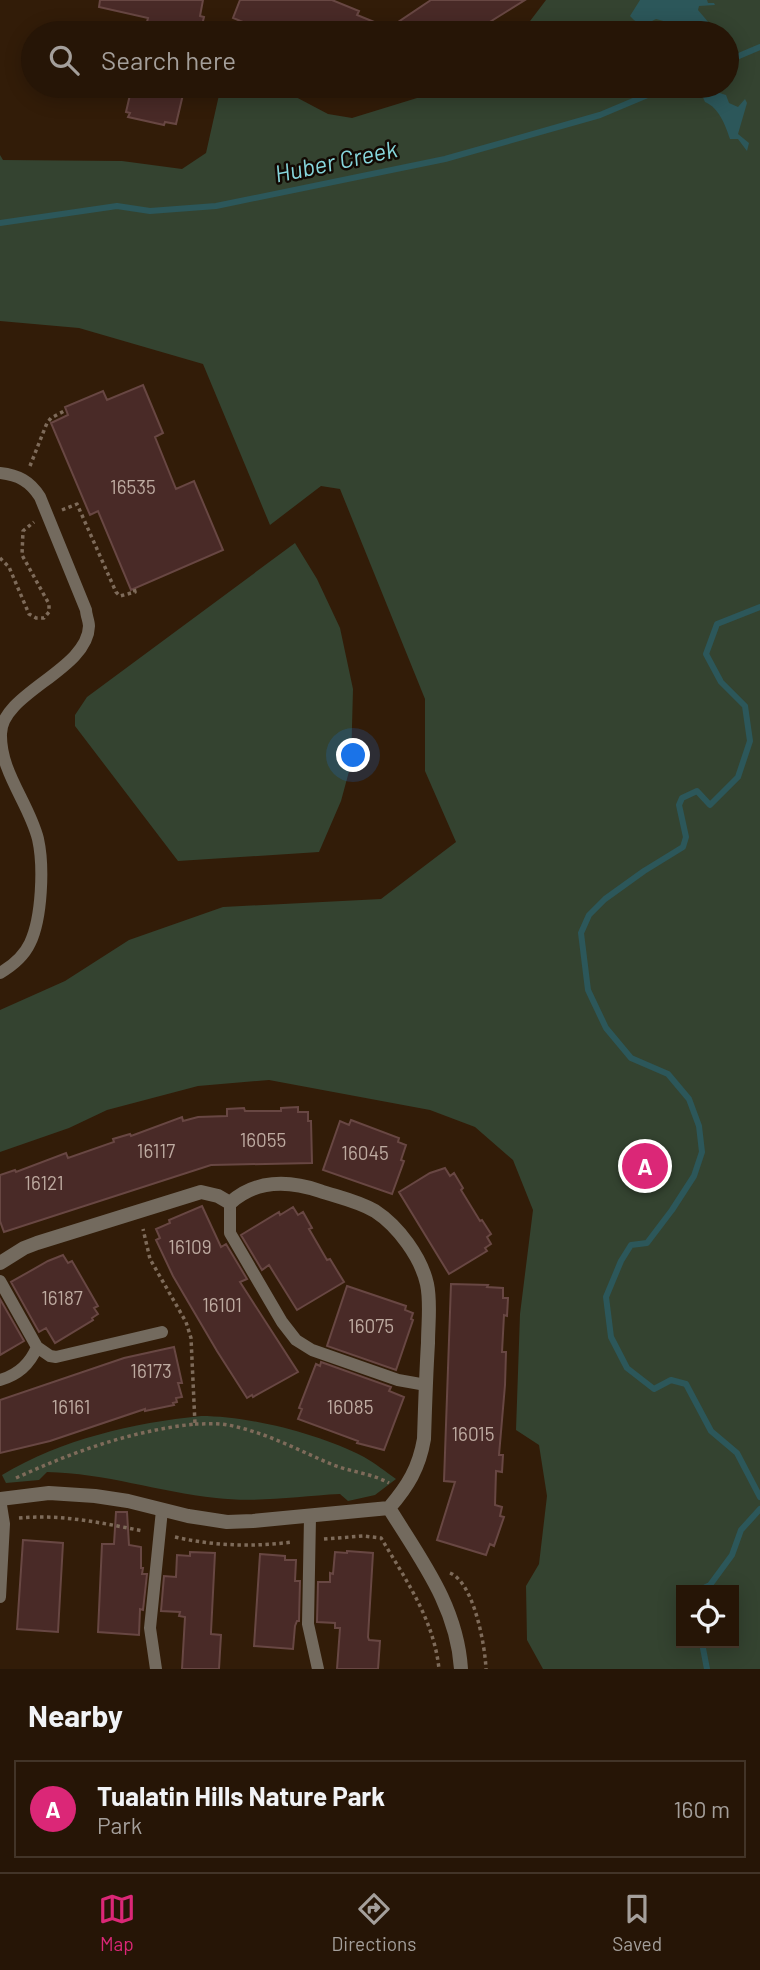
<!DOCTYPE html>
<html lang="en">
<head>
<meta charset="utf-8">
<style>
  :root { --surface:#261506; --page:#322214; --text:#f1f3f6; --muted:#a49f9b; --line:#423428; --accent:#db2777 }
  body { margin:0; font-family:Barlow,sans-serif; background:var(--page); color:var(--text) }
  .controls { position:absolute; right:21px; bottom:21px; display:grid; overflow:hidden; border-radius:0px; box-shadow:0 4px 18px #0003 }
  .controls button { width:63px; height:63px; display:grid; place-items:center; padding:0; border:0; border-bottom:2px solid var(--line); background:var(--surface); color:var(--text); font:35px sans-serif }
  .you { position:absolute; left:354px; top:756px; width:24px; height:24px; margin:-18px; border:5px solid #fff; border-radius:50%; background:#1a73e8; box-shadow:0 0 0 10px #1a73e833 }
  .badge { display:grid; place-items:center; width:46px; height:46px; border-radius:50%; background:var(--accent); color:#fff; font-size:23px; font-weight:700 }
  .pin { position:absolute; translate:-50% -50%; border:4px solid #fff; box-shadow:0 2px 7px #0006 }
  .list { margin:0; padding:0; list-style:none }
  h2 { display:flex; justify-content:space-between; align-items:center; height:91px; margin:0; padding:0 28px; font-size:30px }
  h2 small { font-size:23px; font-weight:400; color:var(--muted) }
  .list li { display:grid; grid-template-columns:46px 1fr auto; gap:21px; align-items:center; box-sizing:border-box; height:98px; margin:0 14px 14px; padding:0 14px; border:2px solid var(--line); border-radius:0px }
  .list b { display:block; font-size:26px; white-space:nowrap }
  .list p { margin:0; font-size:23px; white-space:nowrap; color:var(--muted) }
  .list em { font-size:23px; font-style:normal; color:var(--muted) }
  .icon { flex:none; width:38px; height:38px; fill:none; stroke:currentColor; stroke-width:2; stroke-linecap:round; stroke-linejoin:round }
  .map { position:relative; flex:none; width:760px; height:1669px; overflow:hidden }
  .search { position:absolute; background:var(--surface); box-shadow:0 4px 18px #0003; left:21px; right:21px; top:21px; height:77px; display:flex; align-items:center; gap:18px; box-sizing:border-box; padding:0 24px; border-radius:38px; color:var(--muted); font-size:26px }
  .sheet { height:203px; background:var(--surface) }
  nav { display:flex; justify-content:space-around; align-items:center; box-sizing:border-box; height:98px; border-top:2px solid var(--line); background:var(--surface); font-size:19px; color:var(--muted) }
  nav a { display:grid; justify-items:center; gap:4px }
  nav .on { color:var(--accent) }
  .map>svg:first-child { display:block }
</style>
</head>
<body>
<div class="map">
<svg width="760" height="1669" viewBox="0 0 760 1669">
  <rect width="100%" height="100%" fill="#321c08"/>
  <path fill="#344330" fill-rule="evenodd" d="M546,0H760V1669H543L527,1640L526,1586L539,1564L547,1496L539,1445L516,1430L520,1314L533,1210L513,1160L475,1127L430,1110L269,1080L198,1086L107,1110L69,1128L0,1152V1010L65,981L129,940L223,907L381,899L456,842L425,771V699L340,489L321,486L270,525L203,364L79,328L0,321V155L3,160L122,161L182,169L206,153L221,86H275L328,114L352,118L456,86H727V33H521ZM681,1590H734V1643H681Z
    M295,543L317,579L340,628L353,689L351,764L341,801L319,852L178,861L75,726V715L87,697Z
    M201,1416C249,1416 320,1434 364,1457C375,1463 386,1472 396,1479L375,1495L348,1501L340,1494C299,1496 257,1503 216,1498C159,1492 105,1473 47,1472L39,1480L6,1483L2,1475C62,1439 133,1423 201,1416Z"/>
  <path fill="#2c575a" d="M640,0H707L708,3H714L715,5L699,6L698,10L709,23L710,33H683V29L678,25L656,19C644,25 639,26 630,16Z
    M698,86H708L710,90L726,95L729,103L738,107L745,99L747,103L738,134L749,143L747,151L738,139H730C725,124 719,108 705,102Z"/>
  <g fill="none" stroke-linecap="round" stroke-linejoin="round">
    <path stroke="#2c575a" stroke-width="6" d="M727,61L760,47
      M0,223L117,206L150,211L216,206L445,159L600,115L669,86
      M760,607L717,624L706,654L721,682L745,706L750,741L738,777L710,805L697,791L682,798L679,805L686,837L683,847L644,871L605,899L589,915L581,933L588,990L606,1028L631,1058L668,1074L689,1099L699,1126L702,1152L694,1176L672,1210L647,1243L631,1245L621,1261L606,1297L611,1337L627,1368L654,1389L671,1380L686,1384L711,1431L737,1453L760,1497
      M700,1590L710,1585L732,1555L741,1530L760,1509
      M702,1643L707,1669"/>
  </g>
  <path fill="#492a27" stroke="#684743" stroke-width="2" d="M100,0H203L200,16L204,17L200,33H144L148,18L99,7Z
    M240,0H332L359,11L357,15L389,28L431,0H525L472,33H270L233,18Z
    M132,86H185L176,124L165,122L164,125L128,117L130,113L126,112Z
    M143,385L163,433L155,437L176,489L194,481L223,550L131,590L98,511L90,515L51,423L68,415L65,407L103,391L107,400Z
    M298,1107V1112H308V1121H311L312,1163L211,1165L4,1232L0,1221V1175L15,1170L16,1172L66,1153L68,1158L114,1142L113,1139L130,1134L131,1136L182,1117L183,1121L198,1117L227,1116V1109L244,1108L245,1111H281V1108Z
    M351,1120L399,1138L398,1142L406,1145L401,1160L404,1161L392,1194L323,1170L340,1121L349,1125Z
    M445,1168L450,1176L454,1173L463,1188L461,1190L480,1221L482,1220L491,1234L487,1237L491,1244L485,1248L487,1251L449,1274L399,1192L430,1173Z
    M202,1206L221,1247L226,1244L247,1279L240,1282L298,1372L253,1397L252,1395L247,1398L217,1351L173,1276L156,1240L160,1238L156,1229L170,1223L169,1220Z
    M293,1207L298,1215L303,1212L312,1228L309,1229L327,1260L330,1259L344,1282L297,1310L269,1265L262,1270L241,1235L279,1212L280,1215Z
    M63,1255L68,1263L72,1261L98,1306L94,1308L98,1314L92,1318L93,1320L55,1343L46,1328L39,1332L11,1282L48,1261Z
    M451,1284L488,1285L487,1287L503,1288V1298H508L507,1316L504,1315L502,1352H506L505,1385L499,1455H503L502,1472L496,1471L495,1505L502,1507L500,1516L504,1517L494,1546L490,1544L486,1555L437,1540L455,1482L444,1481Z
    M347,1286L406,1306L405,1310L413,1313L411,1319L413,1320L396,1370L327,1346Z
    M0,1299L24,1341L0,1355Z
    M174,1347L182,1383H178L182,1397L176,1398L177,1402L173,1403L174,1405L145,1411V1409L50,1441L0,1453V1400L124,1358Z
    M321,1362L391,1387L389,1391L404,1397L384,1450L357,1443L358,1441L298,1419L302,1409L299,1408L316,1364L320,1366Z
    M116,1512H127L129,1545L141,1547V1568H143L142,1574H147L143,1610L140,1609L139,1635L98,1632L102,1544H114Z
    M23,1540L63,1543L58,1632L17,1629Z
    M347,1551L373,1553L368,1637L369,1640L380,1641L378,1669H337L340,1628H335V1623L317,1622L318,1582H330V1573L333,1574L335,1552L347,1553Z
    M190,1552L215,1553L211,1632V1634L221,1635L219,1669H182L185,1617L179,1616L180,1612L161,1611L164,1576L176,1577L177,1555L190,1556Z
    M260,1554L285,1556V1560H296L295,1581H300L299,1621H297L295,1626L293,1649L254,1646Z"/>
  <g fill="none" stroke-linecap="round" stroke-linejoin="round">
    <path stroke="#7e6b5a" stroke-width="3.5" stroke-dasharray="3.5 3.5" stroke-linecap="butt" d="M30,466L47,423L51,418L66,410
      M62,510L77,504L116,592L120,596L135,592L134,588
      M0,558L9,567L29,614L36,618H44L49,612V604L22,555L23,531L34,522
      M195,1424C206,1424 218,1423 228,1425C265,1432 298,1450 331,1464C350,1472 371,1473 389,1483
      M16,1478C75,1451 131,1431 195,1424L191,1338L186,1322L150,1259L143,1229
      M19,1518C62,1514 102,1523 143,1531
      M175,1537C214,1546 253,1547 292,1542
      M324,1539L363,1536L381,1538C406,1580 434,1620 439,1669
      M450,1573C474,1583 485,1645 486,1669"/>
    <path stroke="#736a5e" stroke-width="12" d="M0,473C18,475 30,481 40,497L86,610C86,615 89,621 89,626C88,670 1,693 1,734C0,772 29,803 38,839C44,866 42,918 30,943C24,956 12,966 0,973
      M230,1203V1233L282,1322L296,1340L312,1350L398,1380L426,1385
      M0,1281L37,1347L50,1356L56,1357L162,1332
      M0,1380C18,1375 30,1364 37,1347
      M310,1517L308,1624L318,1669
      M0,1597L4,1524L0,1499
      M156,1669L150,1628L162,1510"/>
    <path stroke="#736a5e" stroke-width="14" d="M0,1263L24,1248L37,1243L201,1192L218,1196L230,1203C255,1180 288,1180 320,1191C338,1197 358,1201 375,1211C398,1226 421,1257 427,1284C431,1303 428,1323 428,1343C426,1375 425,1407 424,1439C419,1468 408,1486 389,1508L253,1521L227,1522L188,1516L128,1501L95,1496L49,1493L0,1499
      M389,1508C421,1560 457,1606 461,1669"/>
  </g>
  <g text-anchor="middle" stroke-width="5" stroke-linejoin="round" paint-order="stroke">
    <g font-size="19" fill="#beaba1">
      <text x="133" y="494">16535</text>
      <text x="263" y="1147">16055</text>
      <text x="156" y="1158">16117</text>
      <text x="365" y="1160">16045</text>
      <text x="44" y="1190">16121</text>
      <text x="190" y="1254">16109</text>
      <text x="62" y="1305">16187</text>
      <text x="222" y="1312">16101</text>
      <text x="371" y="1333">16075</text>
      <text x="151" y="1378">16173</text>
      <text x="71" y="1414">16161</text>
      <text x="350" y="1414">16085</text>
      <text x="473" y="1441">16015</text>
    </g>
    <g font-size="24" font-style="italic" fill="#86d5db" stroke="#120903">
      <text transform="translate(336 162) rotate(-12)" y="8">Huber Creek</text>
    </g>
  </g>
</svg>
<div class="controls">
<button><svg class="icon" aria-label="locate" viewBox="0 0 24 24"><circle cx="12" cy="12" r="6"/><path d="M12 2v4M12 18v4M2 12h4M18 12h4"/></svg></button>
</div>
<div class="you"></div>
<div class="pin badge" style="left:645px;top:1166px">A</div>
<div class="search"><svg class="icon" aria-label="search" viewBox="0 0 24 24"><circle cx="10" cy="10" r="6"/><path d="M15 15l6 6"/></svg>Search here</div>
</div>
<section class="sheet">
<h2>Nearby<small></small></h2>
<ul class="list">
<li><span class="badge">A</span><div><b>Tualatin Hills Nature Park</b><p>Park</p></div><em>160 m</em></li>
</ul>
</section>
<nav>
<a class="on"><svg class="icon" aria-label="map" viewBox="0 0 24 24"><path d="M3 6l6-2 6 2 6-2v14l-6 2-6-2-6 2zM9 4v14M15 6v14"/></svg>Map</a>
<a><svg class="icon" aria-label="directions" viewBox="0 0 24 24"><path d="M12 3l9 9-9 9-9-9zM9 14v-3h6M13 9l2 2-2 2"/></svg>Directions</a>
<a><svg class="icon" aria-label="saved" viewBox="0 0 24 24"><path d="M7 4h10v16l-5-4-5 4z"/></svg>Saved</a>
</nav>
</body>
</html>
